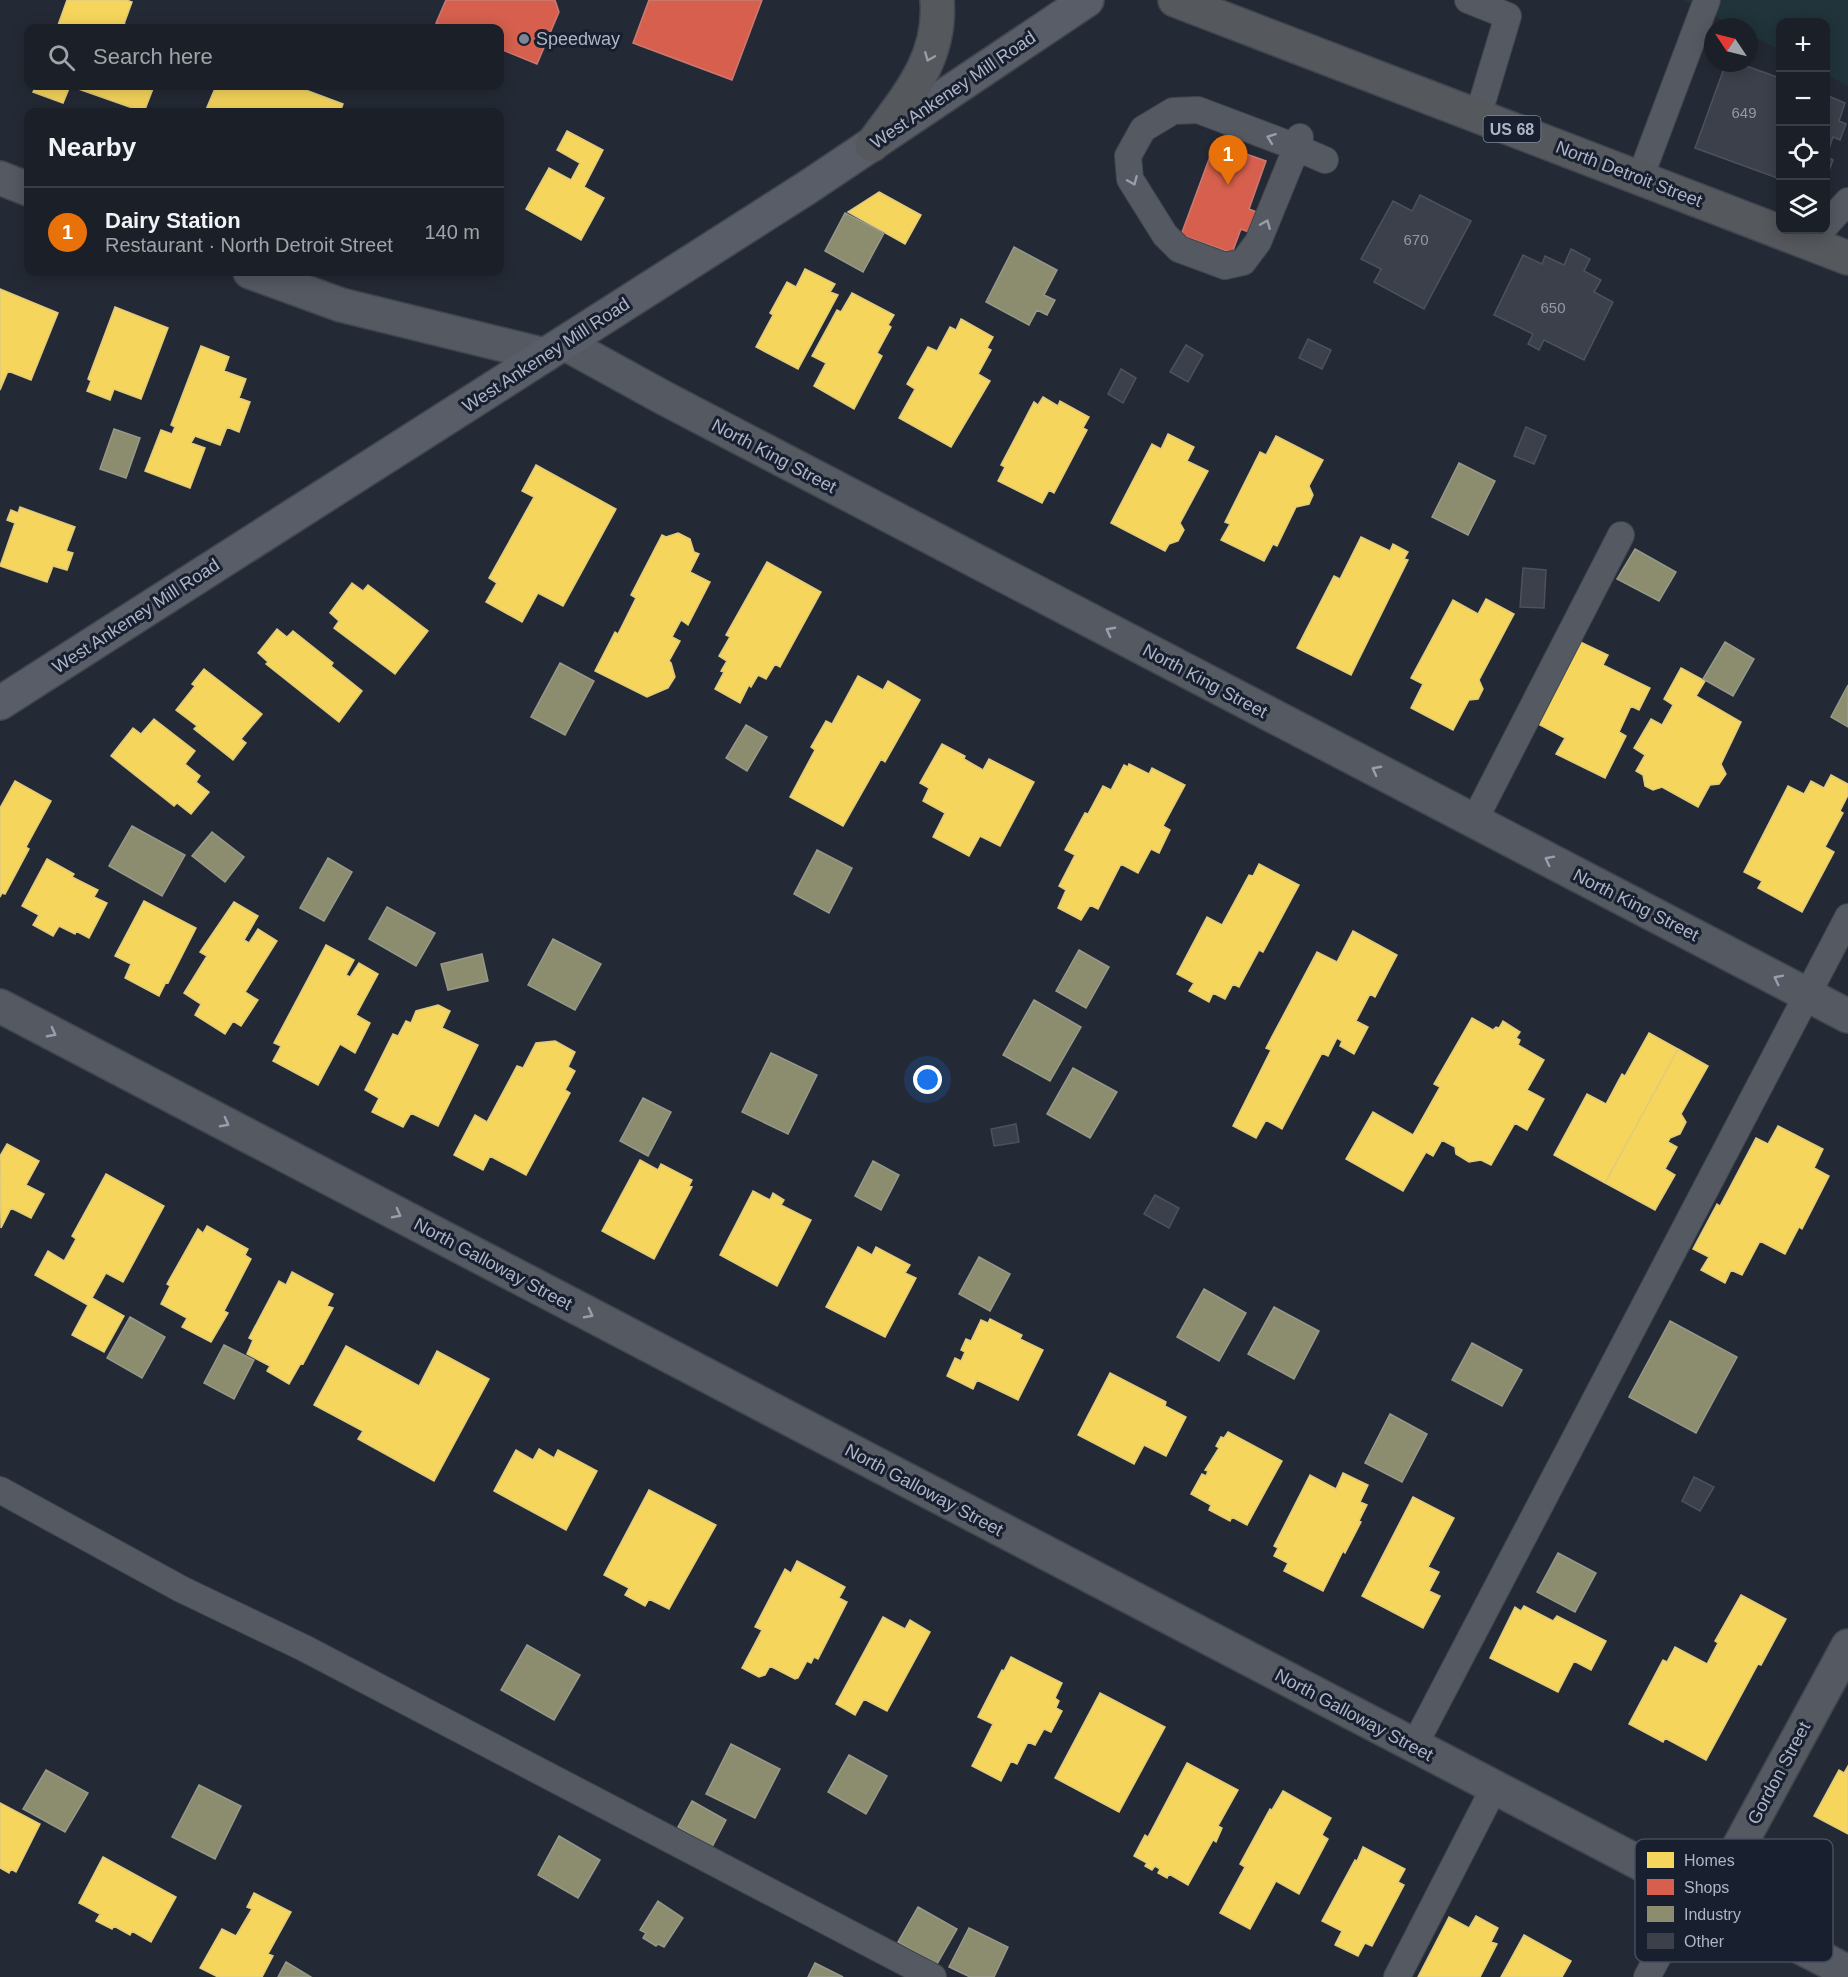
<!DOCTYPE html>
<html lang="en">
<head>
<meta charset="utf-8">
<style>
  :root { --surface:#1b2028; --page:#242830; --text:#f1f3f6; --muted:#a0a3a8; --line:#393e45; --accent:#b45309 }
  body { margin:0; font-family:Arial,sans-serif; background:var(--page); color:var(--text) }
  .controls { position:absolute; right:18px; top:18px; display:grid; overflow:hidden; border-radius:12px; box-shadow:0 3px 15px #0003 }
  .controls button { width:54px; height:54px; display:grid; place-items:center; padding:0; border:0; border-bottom:2px solid var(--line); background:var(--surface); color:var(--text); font:30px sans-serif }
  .compass { position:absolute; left:1704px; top:18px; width:54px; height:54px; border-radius:50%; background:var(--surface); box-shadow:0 3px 15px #0003; rotate:305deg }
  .you { position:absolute; left:928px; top:1080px; width:21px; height:21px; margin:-15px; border:4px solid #fff; border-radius:50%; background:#1a73e8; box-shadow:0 0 0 9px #1a73e833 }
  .badge { display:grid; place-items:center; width:39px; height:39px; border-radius:50%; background:var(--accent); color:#fff; font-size:20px; font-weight:700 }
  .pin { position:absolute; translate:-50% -50px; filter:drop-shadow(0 2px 3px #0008) }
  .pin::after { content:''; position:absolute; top:32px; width:21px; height:18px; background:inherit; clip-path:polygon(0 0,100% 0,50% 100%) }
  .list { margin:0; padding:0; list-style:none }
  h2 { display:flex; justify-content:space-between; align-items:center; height:78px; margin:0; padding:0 24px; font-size:26px }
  h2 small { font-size:20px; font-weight:400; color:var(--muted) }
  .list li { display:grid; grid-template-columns:39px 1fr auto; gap:18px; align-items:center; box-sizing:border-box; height:90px; padding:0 24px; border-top:2px solid var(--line) }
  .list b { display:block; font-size:22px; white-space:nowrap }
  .list p { margin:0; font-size:20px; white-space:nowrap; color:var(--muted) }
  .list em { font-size:20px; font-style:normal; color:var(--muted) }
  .icon { flex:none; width:33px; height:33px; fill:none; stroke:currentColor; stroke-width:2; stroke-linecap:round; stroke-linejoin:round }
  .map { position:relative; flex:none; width:1848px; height:1977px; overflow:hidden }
  .search { position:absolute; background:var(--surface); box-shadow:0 3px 15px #0003; left:24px; top:24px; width:480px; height:66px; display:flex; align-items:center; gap:15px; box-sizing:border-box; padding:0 21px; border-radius:12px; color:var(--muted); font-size:22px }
  .panel { position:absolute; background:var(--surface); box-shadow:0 3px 15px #0003; left:24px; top:108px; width:480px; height:168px; border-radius:12px }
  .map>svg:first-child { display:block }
</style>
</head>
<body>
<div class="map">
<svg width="1848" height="1977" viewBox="0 0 1848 1977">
  <rect width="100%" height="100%" fill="#242a35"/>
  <path fill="#21343b" d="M1684,0H1848V86L1826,74V22H1780V50L1749,34V27H1736Z"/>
  <path fill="#f6d55c" stroke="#e0cb7c" stroke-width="1.5" d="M67,0H126L132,2L124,24L136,28H57Z
    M36,86H154L144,112L70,86L63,103L33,92Z
    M216,86H295L343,104L340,112H205Z
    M567,131L603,150L584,187L604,198L581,240L526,209L549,168L571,180L580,163L557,150Z
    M879,192L921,215L905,244L848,212Z
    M805,269L835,284L830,292L838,295L798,369L756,347L773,315L770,313L787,282L796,287Z
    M0,289L58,313L31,380L8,371L0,390Z
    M852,293L894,315L888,325L891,327L877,353L882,356L854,409L814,386L826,363L812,356L837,310L841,312Z
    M115,307L168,328L141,399L114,389L110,400L87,391L91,381L88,379Z
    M961,319L993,337L987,348L991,350L978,374L990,381L951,447L899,418L915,389L907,384L928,347L937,351L950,327L956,330Z
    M201,346L229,357L224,371L246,379L239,398L250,402L239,432L227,427L220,445L195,436L191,443L205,448L190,488L145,471L161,430L172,434L175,427L171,425Z
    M1043,397L1058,406L1060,401L1089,417L1083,428L1087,430L1054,493L1049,490L1042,503L998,481L1005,467L1001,465L1034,402L1038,405Z
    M1168,434L1194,447L1187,461L1208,471L1180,523L1184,530L1178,541L1169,544L1165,551L1111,523L1152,444L1161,449Z
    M1276,436L1323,460L1309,486L1313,495L1309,504L1296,507L1277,546L1273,544L1264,561L1221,540L1230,524L1225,522L1260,452L1266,455Z
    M536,465L616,509L563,606L538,593L522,622L486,602L497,583L489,578L534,497L522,491Z
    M20,507L75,527L66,551L73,553L67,570L53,566L47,582L0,566L15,523L7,520L11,510L18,513Z
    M678,533L690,539L694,552L699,554L690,572L710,582L688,625L681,620L672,637L680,641L669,661L671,663L675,677L668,688L647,697L595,671L615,632L618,634L636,598L631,595L662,535L666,537Z
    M1361,537L1390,551L1393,544L1408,552L1404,559L1408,560L1351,675L1297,648L1334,576L1340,579Z
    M767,562L821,592L780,667L775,664L766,679L758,675L751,687L749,685L740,703L715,689L724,672L721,671L727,661L719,656L730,637L726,635Z
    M352,583L363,591L368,585L428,631L395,674L334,628L339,621L330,613Z
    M1486,599L1514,614L1479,680L1483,689L1478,699L1469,700L1453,730L1411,708L1423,684L1411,678L1453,600L1478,614Z
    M277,629L287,637L293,631L333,663L331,666L362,691L339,722L266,664L268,662L258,653Z
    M1574,639L1608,655L1603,665L1650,688L1639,710L1631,706L1619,732L1626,736L1605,778L1556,754L1565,738L1538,724Z
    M1681,668L1705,681L1696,696L1741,722L1721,764L1726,774L1719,784L1710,785L1698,807L1662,787L1653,790L1645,786L1643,775L1636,771L1645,755L1634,748L1651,719L1662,725L1673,705L1664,699Z
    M204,669L262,714L241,739L246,743L233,760L194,729L197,726L176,710L195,686L192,684Z
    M858,676L883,690L888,681L920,700L885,762L881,759L843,826L790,797L815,750L811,747L826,721L832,724Z
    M154,719L195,751L185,764L200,776L196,782L209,792L191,814L177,803L174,806L111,756L133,728L141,734Z
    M942,744L965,756L964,759L983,770L989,759L1034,782L1000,846L980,836L969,856L933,837L945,813L923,801L929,788L920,783Z
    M1129,764L1149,774L1152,768L1185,785L1163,826L1170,830L1159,853L1151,849L1138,873L1121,864L1098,909L1090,905L1081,920L1058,908L1066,890L1059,886L1075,855L1065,850L1085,813L1088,814L1103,786L1111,790L1124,765L1128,767Z
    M1831,775L1848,784V795L1840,811L1843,813L1825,847L1834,852L1802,912L1758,888L1762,881L1744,872L1788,786L1804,794L1811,781L1824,788Z
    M15,781L51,801L26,847L29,849L5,894L2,893L0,897V808Z
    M47,859L74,874L72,877L98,890L94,897L107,903L89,938L76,931L75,934L59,926L53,936L33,925L39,915L22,906Z
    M1259,864L1299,885L1263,952L1259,950L1239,987L1233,984L1225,999L1213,993L1209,1002L1189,991L1194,983L1177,974L1207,917L1222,925L1249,875L1253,876Z
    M144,901L196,928L168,983L166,982L159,996L125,978L131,964L115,956Z
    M234,902L258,916L244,940L249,943L258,929L277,941L245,992L258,1000L241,1026L233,1021L225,1034L195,1015L201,1004L184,993L207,956L200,952Z
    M1353,931L1397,955L1375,997L1370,994L1356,1021L1368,1027L1354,1054L1340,1046L1342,1041L1337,1038L1328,1056L1322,1053L1282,1129L1266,1120L1256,1138L1233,1126L1271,1050L1266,1048L1317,952L1337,962Z
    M326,945L354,960L346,975L350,977L359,963L378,974L356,1015L370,1023L355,1053L340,1044L318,1085L273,1061L281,1046L274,1043Z
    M438,1005L450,1011L442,1028L478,1045L438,1126L411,1113L403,1127L372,1112L379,1098L365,1090L393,1034L398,1036L406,1021L411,1023L416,1011Z
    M1472,1018L1493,1030L1496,1027L1499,1028L1503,1021L1520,1032L1516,1038L1520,1040L1518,1045L1544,1060L1527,1090L1544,1099L1527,1130L1515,1123L1491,1165L1481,1160L1469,1162L1456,1154L1455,1147L1442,1140L1433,1156L1426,1152L1403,1191L1346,1159L1373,1112L1413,1135L1440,1087L1434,1084Z
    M1649,1033L1678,1049L1605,1183L1554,1155L1587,1094L1606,1104L1622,1074L1625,1076Z
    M555,1041L575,1052L568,1067L575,1071L565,1090L570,1093L526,1175L490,1156L483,1170L454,1155L475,1115L487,1122L517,1066L523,1068L536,1043Z
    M1678,1049L1708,1066L1681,1114L1686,1122L1680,1134L1670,1138L1668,1142L1677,1147L1665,1169L1675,1175L1655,1210L1605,1183Z
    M1778,1126L1823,1149L1814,1168L1829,1176L1802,1229L1799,1227L1785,1254L1760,1241L1742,1275L1731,1270L1725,1283L1701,1270L1709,1257L1693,1249L1717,1204L1720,1206L1756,1138L1768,1144Z
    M7,1144L39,1161L26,1185L44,1194L31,1218L11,1208L1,1228L0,1156Z
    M640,1160L658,1170L661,1164L692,1180L689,1186L692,1187L654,1259L602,1231Z
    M106,1174L164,1206L123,1282L106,1273L92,1298L124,1316L104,1352L72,1335L88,1305L35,1275L48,1251L64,1261L76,1239L72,1236Z
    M753,1191L770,1200L773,1193L784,1200L781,1205L811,1220L777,1286L720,1255Z
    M207,1226L248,1249L245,1255L251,1259L224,1311L228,1313L211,1342L182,1327L187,1318L161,1304L170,1286L167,1284L198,1229L203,1233Z
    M858,1247L872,1255L876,1247L910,1265L905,1273L916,1278L885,1337L826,1307Z
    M292,1272L333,1294L327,1306L333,1308L303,1364L301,1363L289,1384L267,1371L270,1366L247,1354L253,1340L249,1338L279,1281L286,1285Z
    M990,1319L1022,1335L1020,1339L1043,1350L1018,1400L977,1380L973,1389L947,1376L955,1358L961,1361L965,1352L961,1350L966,1339L971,1341L981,1320L988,1323Z
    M346,1346L419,1386L437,1351L489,1379L434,1481L358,1439L363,1431L314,1405Z
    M1110,1373L1166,1402L1165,1406L1186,1417L1166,1456L1144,1445L1134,1464L1078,1435Z
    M1228,1432L1282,1461L1247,1525L1232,1517L1230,1521L1209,1510L1211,1505L1191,1494L1202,1474L1206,1476L1208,1471L1205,1470L1219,1448L1216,1446L1221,1437L1224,1438Z
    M539,1449L554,1458L558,1450L597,1471L566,1530L494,1491L516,1450L533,1460Z
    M1343,1473L1368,1485L1360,1502L1367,1505L1359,1521L1361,1522L1345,1553L1343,1551L1323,1591L1284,1571L1288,1563L1274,1556L1278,1548L1274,1546L1310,1475L1336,1489Z
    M649,1490L716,1525L669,1609L649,1599L645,1606L625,1595L629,1588L604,1575Z
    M1413,1497L1454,1518L1428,1567L1439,1572L1429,1591L1440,1596L1423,1628L1362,1596Z
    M797,1561L845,1587L839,1598L847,1602L818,1659L814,1657L811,1663L807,1661L798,1678L795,1679L770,1666L765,1675L759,1677L742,1668L762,1630L755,1627L785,1569L791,1573Z
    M1741,1595L1786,1619L1761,1665L1758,1664L1706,1760L1665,1738L1663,1742L1629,1724L1663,1660L1667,1662L1675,1647L1707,1664L1718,1643L1715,1641Z
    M1524,1606L1553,1621L1557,1616L1606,1641L1591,1670L1574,1661L1558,1692L1490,1658L1515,1607L1521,1611Z
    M883,1617L905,1629L910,1620L930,1632L887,1711L864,1699L855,1715L836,1704Z
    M1011,1657L1062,1683L1055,1698L1059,1701L1056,1708L1062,1711L1051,1732L1044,1729L1035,1745L1028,1742L1017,1764L1011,1761L1001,1781L972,1766L993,1724L978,1717L1002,1670L1004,1671Z
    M1100,1693L1165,1727L1119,1812L1055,1778Z
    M1187,1763L1238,1790L1218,1826L1222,1828L1216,1842L1213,1840L1188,1885L1169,1874L1167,1878L1158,1873L1160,1869L1155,1866L1152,1870L1145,1866L1147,1863L1134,1856L1145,1835L1148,1837Z
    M1848,1766V1834L1814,1816L1839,1770L1844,1773Z
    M1283,1791L1331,1818L1322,1835L1328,1839L1299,1894L1276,1881L1250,1929L1220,1913L1245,1867L1240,1864L1270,1809L1272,1810Z
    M0,1803L40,1824L16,1872L11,1869L9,1873L0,1868Z
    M1363,1847L1405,1869L1398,1882L1404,1885L1372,1946L1365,1943L1358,1956L1335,1945L1342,1931L1322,1921L1355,1860L1357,1861Z
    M103,1857L176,1897L151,1942L132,1931L130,1935L114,1926L112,1929L96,1921L100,1914L79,1903Z
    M254,1893L291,1912L268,1954L273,1956L262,1977H218L200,1968L222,1929L236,1936L252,1909L247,1907Z
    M1476,1916L1498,1928L1491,1942L1497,1944L1480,1977H1418L1449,1917L1469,1928Z
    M1524,1935L1571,1961L1562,1977H1501Z"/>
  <path fill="#d6604d" stroke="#ca7a72" stroke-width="1.5" d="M446,0H555L559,12L537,64L500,49V28H450L436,23Z
    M649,0H762L732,80L633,43Z
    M1215,143L1266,161L1249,209L1259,213L1251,233L1241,229L1232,253L1181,235Z"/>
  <path fill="#8c8c6e" stroke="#969889" stroke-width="1.5" d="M845,213L884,233L863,272L825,251Z
    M1014,247L1057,270L1044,295L1055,300L1047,315L1037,310L1029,325L986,302Z
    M114,429L140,438L126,478L100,469Z
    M1459,463L1495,481L1468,535L1432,517Z
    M1635,549L1676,572L1659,601L1617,579Z
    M1725,642L1754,659L1733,696L1703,679Z
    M560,663L594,681L565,735L531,717Z
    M1848,685V727L1831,717Z
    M746,725L767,737L747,771L726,758Z
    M132,826L185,855L162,896L109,866Z
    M212,832L244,857L225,882L192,856Z
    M817,850L852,868L829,913L794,894Z
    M328,858L352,872L324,921L300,908Z
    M387,907L435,933L416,966L369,939Z
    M553,939L601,964L575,1010L528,985Z
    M1079,950L1109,967L1086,1008L1056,991Z
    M482,954L488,981L448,990L441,964Z
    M1034,1000L1081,1027L1050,1081L1003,1055Z
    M771,1053L817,1075L788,1134L742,1112Z
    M1073,1068L1117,1092L1090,1138L1047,1114Z
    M643,1098L671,1112L648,1156L620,1141Z
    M873,1161L899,1175L881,1210L855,1196Z
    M979,1257L1010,1274L990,1311L959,1294Z
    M1204,1289L1246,1313L1219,1361L1177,1337Z
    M1274,1307L1319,1331L1294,1379L1248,1354Z
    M130,1317L165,1337L142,1378L107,1358Z
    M1670,1321L1737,1357L1696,1433L1629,1397Z
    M1472,1343L1522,1370L1502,1406L1452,1380Z
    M224,1345L254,1360L234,1399L204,1383Z
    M1390,1414L1427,1434L1402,1482L1365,1463Z
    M1558,1553L1596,1573L1575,1612L1537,1592Z
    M527,1645L580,1675L554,1720L501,1690Z
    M731,1744L780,1769L755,1818L706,1794Z
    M849,1755L887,1776L866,1814L828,1792Z
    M46,1770L88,1793L65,1832L23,1809Z
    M199,1785L241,1806L215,1859L172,1837Z
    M692,1801L726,1820L712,1847L678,1827Z
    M559,1836L600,1860L578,1898L538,1875Z
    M658,1901L683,1918L664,1947L658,1944L656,1946L643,1938L646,1933L640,1930Z
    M918,1907L957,1929L937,1964L898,1942Z
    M969,1928L1008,1947L994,1977H970L949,1967Z
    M286,1962L311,1977H278Z
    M815,1963L843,1977H808Z"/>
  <path fill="#3c404b" stroke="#4c525d" stroke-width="1.5" d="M1726,63H1738L1780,78V179L1695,148Z
    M1826,95L1845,103L1839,121L1846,124L1840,140L1833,137L1826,157L1833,160L1827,176H1826Z
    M1420,195L1471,221L1424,309L1374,282L1381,269L1361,259L1393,201L1412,211Z
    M1571,249L1590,259L1584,271L1601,280L1594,292L1613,302L1584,360L1544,340L1539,350L1528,344L1533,334L1494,315L1523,255L1542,264L1545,256L1564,265Z
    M1308,339L1331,350L1322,369L1299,358Z
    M1186,345L1203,355L1188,382L1170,372Z
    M1121,369L1136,378L1123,403L1108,394Z
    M1526,427L1546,436L1534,464L1514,456Z
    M1523,568L1546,570L1544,608L1520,607Z
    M1016,1124L1019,1142L994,1146L991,1129Z
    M1155,1195L1179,1208L1169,1228L1144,1214Z
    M1694,1477L1714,1487L1700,1511L1682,1501Z"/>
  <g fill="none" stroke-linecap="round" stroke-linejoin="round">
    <g stroke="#41454d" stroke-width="28">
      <path id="lane" d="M1468,0L1508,16L1478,116
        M1300,137L1296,149L1258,242L1243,262L1225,266L1179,249L1165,235L1130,179L1128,156L1143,129L1173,111L1198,110L1288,144L1325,160
        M1640,178L1707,0
        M1826,225L1848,201
        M1474,821L1621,535
        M0,1490L181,1589L304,1648L933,1977
        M1414,1746L1848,917
        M1397,1977L1494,1788
        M1647,1977L1693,1892"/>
    </g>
    <g stroke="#41454d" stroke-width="36">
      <path id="street" d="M0,178L28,189
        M250,272L341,305L545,355
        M564,343L664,398L1848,1016
        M0,1006L1848,1972
        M1710,1900L1848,1646"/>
    </g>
    <g stroke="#41454d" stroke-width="36">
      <path id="secondary" d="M0,703L808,187L1087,0"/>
    </g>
    <g stroke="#414650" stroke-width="36">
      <path id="highway" d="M1175,0L1848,258
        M872,145C905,99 942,60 937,0"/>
    </g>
    <use href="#lane" stroke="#545962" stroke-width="26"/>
    <use href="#street" stroke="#545962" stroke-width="33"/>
    <use href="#secondary" stroke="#595d67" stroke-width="33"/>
    <use href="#highway" stroke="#55585c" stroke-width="33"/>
  </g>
  <defs><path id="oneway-chevron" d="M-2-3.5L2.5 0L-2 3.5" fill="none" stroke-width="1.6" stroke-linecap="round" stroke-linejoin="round" transform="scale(1.5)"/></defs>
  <use stroke="#979eac" href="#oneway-chevron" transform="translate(929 57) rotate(112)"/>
  <g stroke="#979eae">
    <use href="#oneway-chevron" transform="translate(1271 138) rotate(-159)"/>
    <use href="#oneway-chevron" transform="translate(1133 181) rotate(67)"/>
    <use href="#oneway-chevron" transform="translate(1266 224) rotate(-68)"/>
    <use href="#oneway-chevron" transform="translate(1110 631) rotate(-152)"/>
    <use href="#oneway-chevron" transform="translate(1376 770) rotate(-152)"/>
    <use href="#oneway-chevron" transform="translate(1549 860) rotate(-153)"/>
    <use href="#oneway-chevron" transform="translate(1778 979) rotate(-153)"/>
    <use href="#oneway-chevron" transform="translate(52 1033) rotate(28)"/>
    <use href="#oneway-chevron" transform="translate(225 1123) rotate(28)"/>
    <use href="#oneway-chevron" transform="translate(397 1214) rotate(28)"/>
    <use href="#oneway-chevron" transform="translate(589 1314) rotate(28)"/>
  </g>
  <circle fill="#7d8494" stroke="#181f2f" stroke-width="2" cx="524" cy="39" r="6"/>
  <g text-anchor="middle" stroke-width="6" stroke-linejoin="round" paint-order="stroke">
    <g font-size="15" fill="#9198a8">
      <text x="1744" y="118">649</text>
      <text x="1416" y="245">670</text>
      <text x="1553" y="313">650</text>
    </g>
    <rect fill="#181f2f" stroke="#808899" stroke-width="1.5" x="1483.5" y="116" width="57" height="26" rx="4.5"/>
    <g font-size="16" font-weight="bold" fill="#adb5c7">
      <text x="1512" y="135">US 68</text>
    </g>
    <g font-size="18" fill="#adb5c7" stroke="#181f2f" text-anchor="start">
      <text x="536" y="45">Speedway</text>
    </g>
    <g font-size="18" fill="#adb5c7" stroke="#181f2f">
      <text transform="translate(953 90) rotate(-34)" y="6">West Ankeney Mill Road</text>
      <text transform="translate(1629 174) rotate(21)" y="6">North Detroit Street</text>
      <text transform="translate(546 355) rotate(-33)" y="6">West Ankeney Mill Road</text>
      <text transform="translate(774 456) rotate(28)" y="6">North King Street</text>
      <text transform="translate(136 616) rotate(-33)" y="6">West Ankeney Mill Road</text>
      <text transform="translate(1205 681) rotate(28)" y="6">North King Street</text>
      <text transform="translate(1636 905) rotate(27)" y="6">North King Street</text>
      <text transform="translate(493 1264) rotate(28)" y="6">North Galloway Street</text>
      <text transform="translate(924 1490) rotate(28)" y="6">North Galloway Street</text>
      <text transform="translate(1354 1715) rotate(28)" y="6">North Galloway Street</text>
      <text transform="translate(1779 1773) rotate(-62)" y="6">Gordon Street</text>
    </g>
  </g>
  <rect x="1635" y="1839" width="198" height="123" rx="9" fill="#181f2f" stroke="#454c5d" stroke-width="1.5"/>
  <rect x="1647" y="1852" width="27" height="16" fill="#f6d55c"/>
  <rect x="1647" y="1879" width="27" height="16" fill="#d6604d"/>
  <rect x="1647" y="1906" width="27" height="16" fill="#8c8c6e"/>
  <rect x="1647" y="1933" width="27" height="16" fill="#3c404b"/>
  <g font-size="16" fill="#adb5c7">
    <text x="1684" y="1866">Homes</text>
    <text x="1684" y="1893">Shops</text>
    <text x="1684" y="1920">Industry</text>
    <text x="1684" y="1947">Other</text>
  </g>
</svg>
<div class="controls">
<button>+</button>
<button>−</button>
<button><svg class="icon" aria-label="locate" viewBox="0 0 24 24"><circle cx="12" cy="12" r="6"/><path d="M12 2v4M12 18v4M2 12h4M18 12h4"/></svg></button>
<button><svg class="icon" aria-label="layers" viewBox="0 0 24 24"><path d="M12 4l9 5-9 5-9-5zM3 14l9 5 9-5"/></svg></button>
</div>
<svg class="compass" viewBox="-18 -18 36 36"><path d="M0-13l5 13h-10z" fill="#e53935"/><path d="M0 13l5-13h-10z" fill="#a0a3a8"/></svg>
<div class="you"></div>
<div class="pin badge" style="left:1228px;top:185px;background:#e8710a">1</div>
<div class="search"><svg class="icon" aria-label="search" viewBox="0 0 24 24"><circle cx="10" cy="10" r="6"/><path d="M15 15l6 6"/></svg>Search here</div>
<section class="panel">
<h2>Nearby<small></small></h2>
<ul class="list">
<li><span class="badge" style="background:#e8710a">1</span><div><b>Dairy Station</b><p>Restaurant · North Detroit Street</p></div><em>140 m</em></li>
</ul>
</section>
</div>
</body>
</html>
